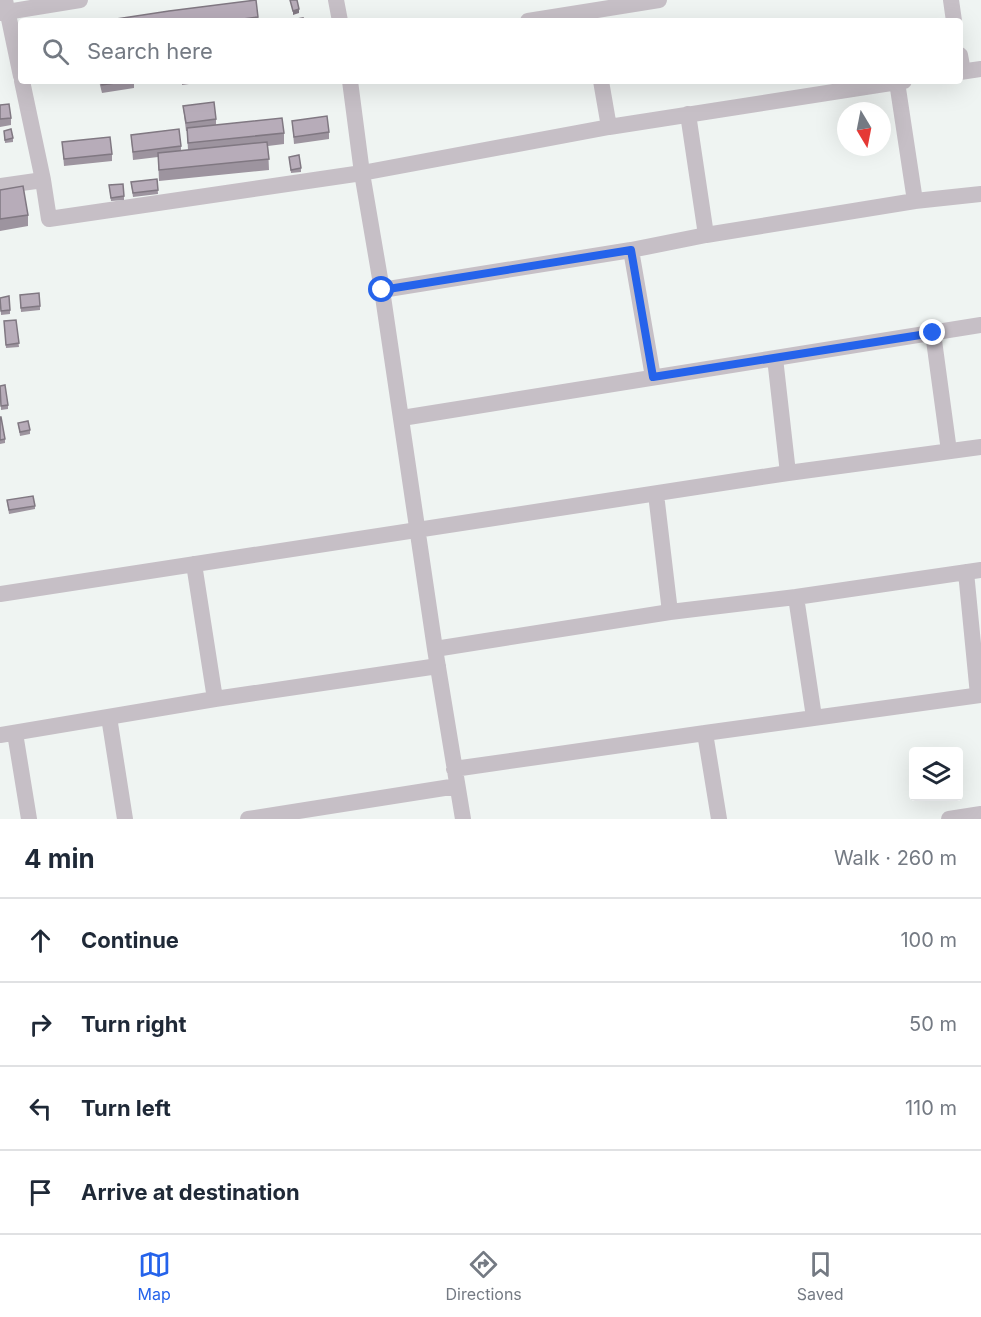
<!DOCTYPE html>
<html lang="en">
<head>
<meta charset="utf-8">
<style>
  :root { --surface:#fff; --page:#f6f6f7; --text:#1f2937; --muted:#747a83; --line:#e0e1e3; --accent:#2563eb }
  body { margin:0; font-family:Inter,sans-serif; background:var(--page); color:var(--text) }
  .controls { position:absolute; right:18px; bottom:18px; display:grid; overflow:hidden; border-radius:6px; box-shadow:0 6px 24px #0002 }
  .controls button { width:54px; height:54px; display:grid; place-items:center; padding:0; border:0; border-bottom:2px solid var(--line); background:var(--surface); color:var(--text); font:30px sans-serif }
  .compass { position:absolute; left:837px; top:102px; width:54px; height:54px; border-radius:50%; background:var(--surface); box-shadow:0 6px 24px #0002; rotate:170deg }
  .stop { position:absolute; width:18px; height:18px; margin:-14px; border:4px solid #2563eb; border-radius:50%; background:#fff }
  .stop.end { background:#2563eb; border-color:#fff; box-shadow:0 2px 6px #0008 }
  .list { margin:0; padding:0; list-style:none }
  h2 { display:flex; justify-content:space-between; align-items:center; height:78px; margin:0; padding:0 24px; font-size:26px }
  h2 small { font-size:20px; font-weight:400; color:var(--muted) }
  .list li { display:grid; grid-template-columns:39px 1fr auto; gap:18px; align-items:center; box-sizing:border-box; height:84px; padding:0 24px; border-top:2px solid var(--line) }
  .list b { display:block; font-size:22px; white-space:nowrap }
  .list em { font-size:20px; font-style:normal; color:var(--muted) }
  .icon { flex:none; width:33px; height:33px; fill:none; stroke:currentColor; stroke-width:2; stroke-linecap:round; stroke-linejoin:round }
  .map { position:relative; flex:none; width:981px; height:819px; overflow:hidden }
  .search { position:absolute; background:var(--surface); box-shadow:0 6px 24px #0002; left:18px; right:18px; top:18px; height:66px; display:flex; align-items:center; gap:15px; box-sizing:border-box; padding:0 21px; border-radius:6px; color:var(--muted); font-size:22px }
  .sheet { height:414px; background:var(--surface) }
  nav { display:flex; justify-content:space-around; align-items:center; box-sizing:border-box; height:84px; border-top:2px solid var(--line); background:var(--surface); font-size:16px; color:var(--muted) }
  nav a { display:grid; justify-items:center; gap:3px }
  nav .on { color:var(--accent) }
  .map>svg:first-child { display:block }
</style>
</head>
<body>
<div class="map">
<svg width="981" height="819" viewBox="0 0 981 819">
  <rect width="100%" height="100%" fill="#eff4f2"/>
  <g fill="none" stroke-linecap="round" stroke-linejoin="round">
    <path stroke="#c6bfc6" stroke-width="16" d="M5,0L21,76
      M336,0L340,21
      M951,0L954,21
      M0,13L80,0
      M528,21L659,0
      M960,55L963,71
      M960,72L981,69
      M22,81L43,180L49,219L362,173L609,127L904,81
      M350,81L362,173L382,290L435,649L463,819
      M601,81L609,127
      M897,82L915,201
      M688,114L706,235
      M0,186L43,180
      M631,250L653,377
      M382,290L631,250L706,235L915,201L981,194
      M933,333L949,451
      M775,358L788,473
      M402,418L981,325
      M656,494L670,612
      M194,564L215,699
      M966,572L978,695
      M0,594L788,473L981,447
      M796,597L814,717
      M435,649L670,612L796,597L981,570
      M109,717L125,819
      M15,733L29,819
      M705,733L719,819
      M0,735L215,699L438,666
      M454,769L705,733L981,695
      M248,819L457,786
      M949,819L981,814"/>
  </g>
  <path fill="#9d949f" d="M258,17V21H103Z
    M99,81H134V88L102,93Z
    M182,81H210L182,85Z
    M0,105L11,118V125L0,127Z
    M183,106L216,119V125L284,133V144L268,146L269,170L159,181L158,157L133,160L131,135L181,146V150H188L187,131H186Z
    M292,121L329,132V139L294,144Z
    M4,131L13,138V142L5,143Z
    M62,142L112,154V161L64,166Z
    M289,157L301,168V172L291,173Z
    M157,179L158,194L133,197L131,182Z
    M109,185L124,196V200L111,201Z
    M0,190L28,215V226L0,231Z
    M0,298L10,310V314L1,315Z
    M20,299L40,306V310L21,312Z
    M16,320L19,347L6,348L4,321Z
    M0,386L8,405V409L1,410Z
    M0,417L5,439V443L0,444Z
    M18,423L30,430V434L20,436Z
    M7,500L35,506V509L9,514Z"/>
  <path fill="#807882" d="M299,9V13L293,15V11Z"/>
  <path fill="#b7acb9" stroke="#807882" stroke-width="1.5" d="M256,0L258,17L228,21H103L169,11Z
    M290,0H297L299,9L293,11Z
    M303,18V21H292V20Z
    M101,81H129L102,85Z
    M214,102L216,119L186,123L183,106Z
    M9,104L11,118L0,119V105Z
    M327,116L329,132L294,137L292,121Z
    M282,118L284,133L188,143L187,128Z
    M11,129L13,138L5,140L4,131Z
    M179,129L181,146L133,152L131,135Z
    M110,137L112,154L64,159L62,142Z
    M267,142L269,159L159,170L158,153Z
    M299,155L301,168L291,170L289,157Z
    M157,179L158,190L133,193L131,182Z
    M123,184L124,196L111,198L109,185Z
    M23,186L28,215L0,219V190Z
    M39,293L40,306L21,308L20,295Z
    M9,296L10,310L1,311L0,298Z
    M16,320L19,343L6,345L4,321Z
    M5,385L8,405L1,406L0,386Z
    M0,417H1L5,439L0,440Z
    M28,421L30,430L20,432L18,423Z
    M33,496L35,506L9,510L7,500Z"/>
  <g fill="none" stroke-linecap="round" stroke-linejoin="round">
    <path stroke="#2563eb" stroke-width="8" d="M382,290L631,250L653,377L933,333"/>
  </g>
</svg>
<div class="controls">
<button><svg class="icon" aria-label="layers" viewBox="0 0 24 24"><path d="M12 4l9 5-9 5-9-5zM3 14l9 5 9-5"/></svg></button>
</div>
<svg class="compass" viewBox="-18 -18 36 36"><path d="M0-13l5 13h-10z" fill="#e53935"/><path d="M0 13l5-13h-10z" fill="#747a83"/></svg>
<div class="stop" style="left:382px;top:290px"></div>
<div class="stop end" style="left:933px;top:333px"></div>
<div class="search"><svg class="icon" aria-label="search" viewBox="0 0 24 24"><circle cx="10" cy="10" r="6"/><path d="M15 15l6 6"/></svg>Search here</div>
</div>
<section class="sheet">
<h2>4 min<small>Walk · 260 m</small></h2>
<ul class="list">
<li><svg class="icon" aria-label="ahead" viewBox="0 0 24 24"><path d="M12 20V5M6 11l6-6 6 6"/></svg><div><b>Continue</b></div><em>100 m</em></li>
<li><svg class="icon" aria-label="right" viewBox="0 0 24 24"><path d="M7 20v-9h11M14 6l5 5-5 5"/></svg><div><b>Turn right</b></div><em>50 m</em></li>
<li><svg class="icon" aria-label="left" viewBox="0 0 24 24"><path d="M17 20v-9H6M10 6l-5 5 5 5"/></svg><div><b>Turn left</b></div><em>110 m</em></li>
<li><svg class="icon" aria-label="arrive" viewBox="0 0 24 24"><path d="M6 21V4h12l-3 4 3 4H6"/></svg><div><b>Arrive at destination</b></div></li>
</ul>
</section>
<nav>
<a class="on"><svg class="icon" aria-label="map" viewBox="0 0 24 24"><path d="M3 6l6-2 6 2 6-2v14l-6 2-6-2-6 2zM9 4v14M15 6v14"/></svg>Map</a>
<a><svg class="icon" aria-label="directions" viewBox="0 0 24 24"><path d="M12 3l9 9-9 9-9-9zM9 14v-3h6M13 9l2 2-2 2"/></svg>Directions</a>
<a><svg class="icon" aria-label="saved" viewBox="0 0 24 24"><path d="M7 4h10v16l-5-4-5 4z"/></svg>Saved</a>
</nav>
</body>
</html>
